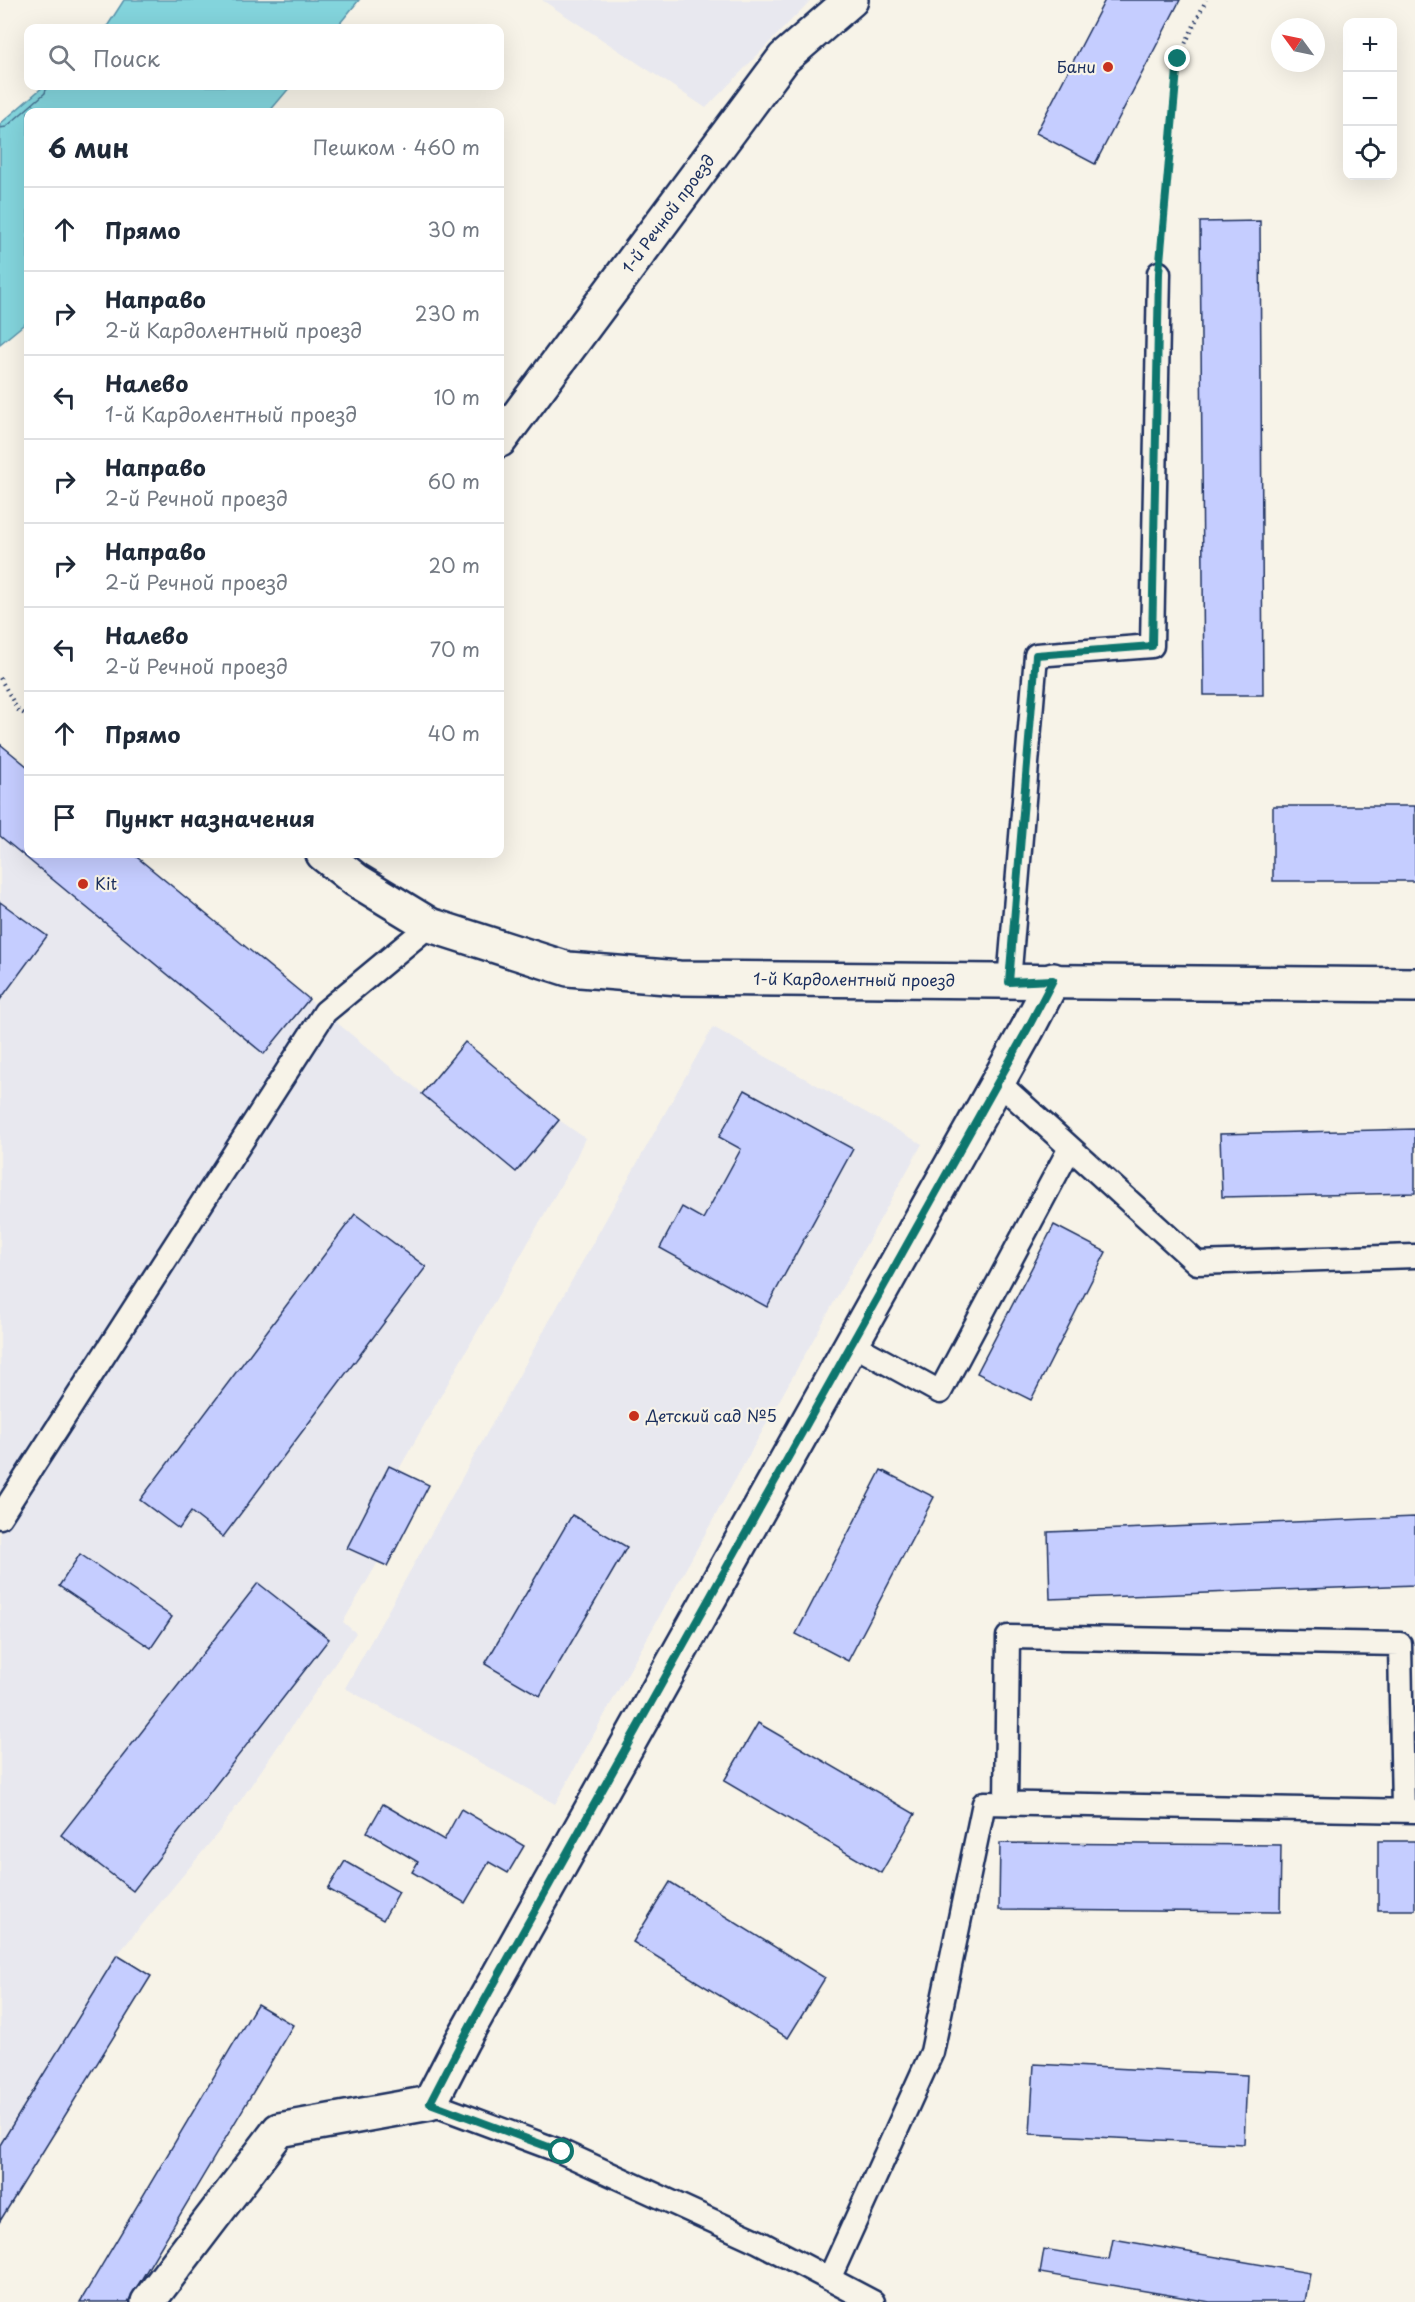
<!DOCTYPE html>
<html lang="ru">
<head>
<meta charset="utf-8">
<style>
  :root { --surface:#fff; --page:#f6f6f7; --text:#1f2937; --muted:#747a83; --line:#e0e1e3 }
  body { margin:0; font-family:"Playpen Sans",sans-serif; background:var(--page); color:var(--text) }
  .controls { position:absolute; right:18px; top:18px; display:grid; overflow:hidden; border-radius:12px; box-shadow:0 6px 24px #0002 }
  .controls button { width:54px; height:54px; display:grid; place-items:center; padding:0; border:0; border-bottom:2px solid var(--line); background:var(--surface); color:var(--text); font:30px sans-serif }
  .compass { position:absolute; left:1271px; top:18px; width:54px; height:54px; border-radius:50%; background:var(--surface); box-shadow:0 6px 24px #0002; rotate:303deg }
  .stop { position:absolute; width:18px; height:18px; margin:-14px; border:4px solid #0f766e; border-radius:50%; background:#fff }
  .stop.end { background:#0f766e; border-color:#fff; box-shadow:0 2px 6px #0008 }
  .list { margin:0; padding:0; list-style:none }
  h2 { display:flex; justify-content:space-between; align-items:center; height:78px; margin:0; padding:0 24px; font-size:26px }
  h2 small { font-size:20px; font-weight:400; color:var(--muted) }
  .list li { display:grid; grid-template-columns:39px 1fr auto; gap:18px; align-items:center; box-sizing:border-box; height:84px; padding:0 24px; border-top:2px solid var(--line) }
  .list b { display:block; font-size:22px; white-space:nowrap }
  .list p { margin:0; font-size:20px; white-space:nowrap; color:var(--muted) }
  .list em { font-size:20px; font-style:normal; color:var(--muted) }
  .icon { flex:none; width:33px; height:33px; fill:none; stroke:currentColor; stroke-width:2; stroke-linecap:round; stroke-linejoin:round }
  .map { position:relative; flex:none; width:1415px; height:2302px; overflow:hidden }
  .search { position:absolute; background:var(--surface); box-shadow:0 6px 24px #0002; left:24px; top:24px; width:480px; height:66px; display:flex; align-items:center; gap:15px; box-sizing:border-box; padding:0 21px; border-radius:12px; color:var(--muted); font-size:22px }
  .panel { position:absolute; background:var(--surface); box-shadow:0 6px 24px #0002; left:24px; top:108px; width:480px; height:750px; border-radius:12px }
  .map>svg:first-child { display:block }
</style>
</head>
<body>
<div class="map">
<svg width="1415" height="2302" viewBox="0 0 1415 2302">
  <rect width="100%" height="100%" fill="#f7f3e8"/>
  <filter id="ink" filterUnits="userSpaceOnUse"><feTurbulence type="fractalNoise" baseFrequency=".0167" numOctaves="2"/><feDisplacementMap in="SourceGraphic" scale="12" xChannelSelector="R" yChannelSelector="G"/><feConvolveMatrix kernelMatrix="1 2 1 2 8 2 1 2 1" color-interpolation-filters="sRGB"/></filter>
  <g filter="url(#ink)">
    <path fill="#e8e8ef" d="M542,0H811L706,108Z
      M0,744L28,767V854H133L422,1093L465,1042L559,1120L585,1138L574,1162L399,1469L429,1485L387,1566L378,1562L343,1622L356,1633L218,1833L117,1955L0,2221Z
      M713,1027L922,1144L555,1804L345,1688Z"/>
    <path fill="#83d4dc" stroke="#5992aa" stroke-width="1.5" d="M124,0H359L336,28H106Z
      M44,86H291L269,112H28V321L0,344V124Z"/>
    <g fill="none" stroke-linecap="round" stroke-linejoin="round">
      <path stroke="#457190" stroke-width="1.5" d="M0,128L6,127L45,93L47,86"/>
    </g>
    <path fill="#c5cdff" stroke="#1b2f5e" stroke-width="1.5" d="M1105,0H1180L1095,164L1036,133Z
      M1260,221L1263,695H1204L1200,222Z
      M0,744L28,767V854H133L309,999L264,1054L0,836Z
      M1273,806H1415V881H1273Z
      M0,902L47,936L0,1000Z
      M465,1042L559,1120L516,1172L422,1094Z
      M745,1090L853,1149L767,1307L660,1248L682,1207L703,1219L741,1149L719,1137Z
      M1415,1129V1193L1222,1197L1220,1134Z
      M355,1214L426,1267L223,1537L191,1512L179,1529L140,1500Z
      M1054,1225L1106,1252L1031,1400L977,1373Z
      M389,1466L429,1485L387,1566L347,1548Z
      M881,1470L934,1497L848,1661L796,1634Z
      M572,1515L627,1547L540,1696L485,1664Z
      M1415,1517V1585L1050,1599L1048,1532Z
      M80,1554L172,1617L151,1648L59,1586Z
      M258,1583L329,1639L133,1891L61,1835Z
      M758,1723L915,1814L881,1873L724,1781Z
      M383,1804L444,1840L461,1809L524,1846L508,1873L489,1862L465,1903L412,1872L418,1862L367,1832Z
      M1378,1841H1415V1910H1378Z
      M1000,1843L1281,1845L1280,1912L999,1910Z
      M345,1861L399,1892L383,1920L328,1889Z
      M670,1882L825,1978L788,2038L633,1942Z
      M117,1955L151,1976L0,2221V2145Z
      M257,2004L293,2025L128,2302H80Z
      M1034,2064L1247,2075L1244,2144L1030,2134Z
      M1113,2239L1310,2273L1305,2302H1210L1040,2273L1044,2249L1109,2260Z"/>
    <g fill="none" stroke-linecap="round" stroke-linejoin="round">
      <g stroke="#1b2f5e" stroke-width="27">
        <path id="lane" d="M1009,982L1036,655L1152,646L1159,273
          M998,1082L1197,1263L1415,1256
          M852,1344L940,1392L1070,1148
          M0,1517L325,1012L430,925
          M1006,1803L1008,1637L1400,1644L1403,1810
          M430,2103L562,2152L759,2242L873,2302
          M829,2279L932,2052L984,1803L1415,1811"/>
      </g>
      <g stroke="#1b2f5e" stroke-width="38">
        <g id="street">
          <path id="s1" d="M500,440L784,58L851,0"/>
          <path id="s2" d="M323,854L356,880L430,925L568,969L679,978L1415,985"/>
          <path d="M148,2302L279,2130L430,2103L462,2041L1028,1028L1053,980"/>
        </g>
      </g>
      <path stroke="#1b2f5e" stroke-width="4" stroke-dasharray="1.5 4.5" stroke-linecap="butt" d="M1161,245L1178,59L1206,0
        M0,678L18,710L28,716"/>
      <use href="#lane" stroke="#f7f3e8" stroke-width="22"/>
      <use href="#street" stroke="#f7f3e8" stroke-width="33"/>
    </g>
  </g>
  <g fill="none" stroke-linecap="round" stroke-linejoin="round" filter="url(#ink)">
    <path stroke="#0f766e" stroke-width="8" d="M562,2152L430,2103L462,2041L1028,1028L1053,980L1009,982L1036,655L1152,646L1159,273L1178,59"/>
  </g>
  <g fill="#c8321e" stroke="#f7f3e8" stroke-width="2">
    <circle cx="1108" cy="67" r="6"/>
    <circle cx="83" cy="884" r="6"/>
    <circle cx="634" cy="1416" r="6"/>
  </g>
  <g text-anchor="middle" stroke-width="4.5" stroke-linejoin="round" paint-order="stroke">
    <g font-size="16" fill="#1b2f5e" stroke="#f7f3e8" text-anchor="start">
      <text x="1096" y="73" text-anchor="end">Бани</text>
      <text x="95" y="890">Kit</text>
      <text x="646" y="1422">Детский сад №5</text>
    </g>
    <g font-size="16" fill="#1b2f5e" stroke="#f7f3e8">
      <text dy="6" stroke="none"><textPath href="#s1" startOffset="282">1-й Речной проезд</textPath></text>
      <text dy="6" stroke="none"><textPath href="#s2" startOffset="560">1-й Кардолентный проезд</textPath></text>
    </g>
  </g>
</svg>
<div class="controls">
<button>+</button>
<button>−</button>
<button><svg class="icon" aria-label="locate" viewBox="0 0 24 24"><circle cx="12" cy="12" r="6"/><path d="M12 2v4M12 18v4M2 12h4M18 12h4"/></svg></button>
</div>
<svg class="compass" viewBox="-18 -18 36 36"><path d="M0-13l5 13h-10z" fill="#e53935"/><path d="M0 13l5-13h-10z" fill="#747a83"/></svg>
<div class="stop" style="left:562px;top:2152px"></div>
<div class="stop end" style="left:1178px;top:59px"></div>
<div class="search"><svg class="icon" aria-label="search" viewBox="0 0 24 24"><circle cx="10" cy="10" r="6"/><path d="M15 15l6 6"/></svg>Поиск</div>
<section class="panel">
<h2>6 мин<small>Пешком · 460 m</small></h2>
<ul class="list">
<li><svg class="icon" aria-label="ahead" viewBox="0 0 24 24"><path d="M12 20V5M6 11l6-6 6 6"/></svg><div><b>Прямо</b></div><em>30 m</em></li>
<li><svg class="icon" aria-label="right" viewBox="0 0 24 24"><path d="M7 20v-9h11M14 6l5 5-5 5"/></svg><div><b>Направо</b><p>2-й Кардолентный проезд</p></div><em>230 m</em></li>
<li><svg class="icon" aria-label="left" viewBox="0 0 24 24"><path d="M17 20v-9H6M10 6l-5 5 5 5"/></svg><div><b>Налево</b><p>1-й Кардолентный проезд</p></div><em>10 m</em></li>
<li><svg class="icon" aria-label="right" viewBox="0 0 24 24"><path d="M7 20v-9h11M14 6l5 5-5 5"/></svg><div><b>Направо</b><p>2-й Речной проезд</p></div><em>60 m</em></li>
<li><svg class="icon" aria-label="right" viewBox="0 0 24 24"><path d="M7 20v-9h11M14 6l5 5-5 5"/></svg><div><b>Направо</b><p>2-й Речной проезд</p></div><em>20 m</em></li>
<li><svg class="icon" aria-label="left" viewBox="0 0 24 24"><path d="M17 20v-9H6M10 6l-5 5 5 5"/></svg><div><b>Налево</b><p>2-й Речной проезд</p></div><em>70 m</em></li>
<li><svg class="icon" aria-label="ahead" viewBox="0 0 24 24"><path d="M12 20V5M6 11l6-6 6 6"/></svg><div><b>Прямо</b></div><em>40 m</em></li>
<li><svg class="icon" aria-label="arrive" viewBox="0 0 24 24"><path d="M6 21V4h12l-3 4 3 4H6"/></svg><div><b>Пункт назначения</b></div></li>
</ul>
</section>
</div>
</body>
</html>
